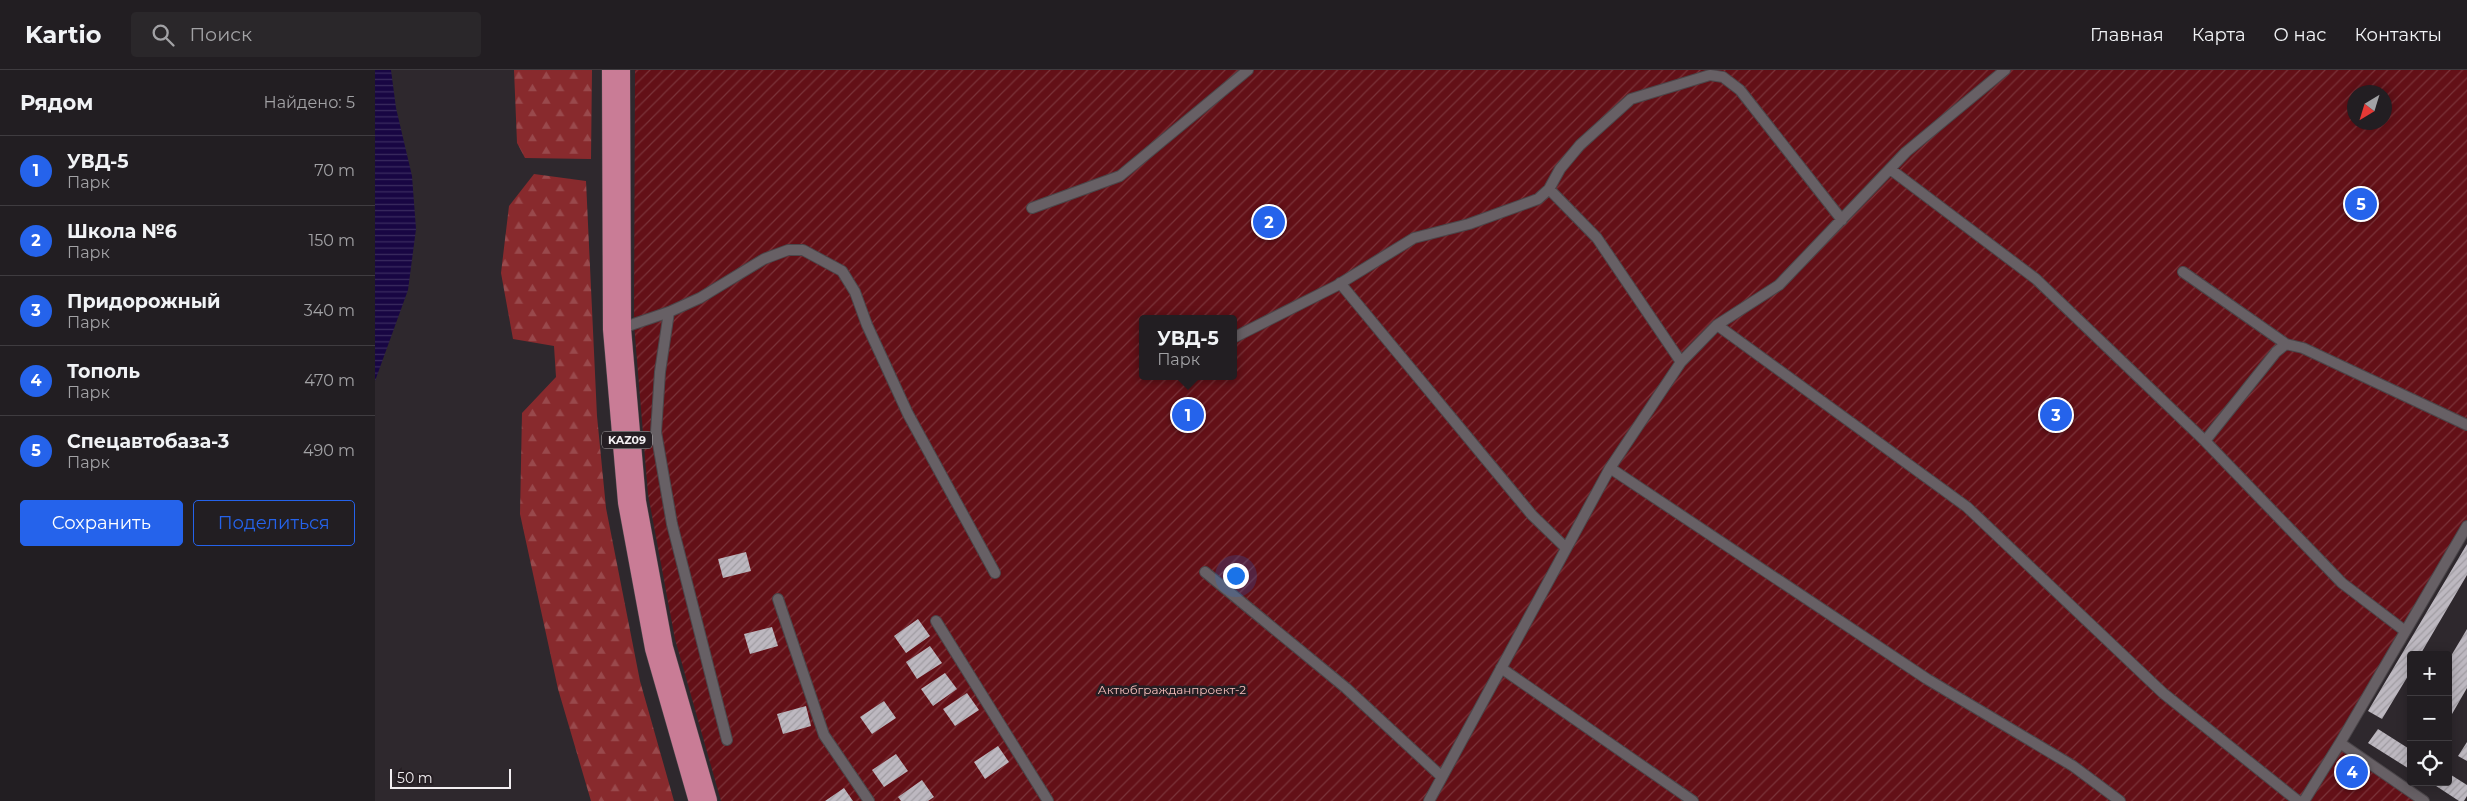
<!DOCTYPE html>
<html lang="ru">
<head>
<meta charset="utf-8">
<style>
  :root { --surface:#221e22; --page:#2a272a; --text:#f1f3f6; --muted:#a2a2a5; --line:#3f3c40; --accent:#2563eb }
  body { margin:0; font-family:Montserrat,sans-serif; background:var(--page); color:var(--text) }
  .controls { position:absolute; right:15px; bottom:15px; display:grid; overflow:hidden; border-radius:5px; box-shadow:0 2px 12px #0003 }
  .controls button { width:45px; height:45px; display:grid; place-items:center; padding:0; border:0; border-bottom:1px solid var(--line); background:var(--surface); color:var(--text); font:25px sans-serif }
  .compass { position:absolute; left:1972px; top:15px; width:45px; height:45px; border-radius:50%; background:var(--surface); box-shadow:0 2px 12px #0003; rotate:218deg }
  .scale { position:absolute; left:15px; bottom:12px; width:121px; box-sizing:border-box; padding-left:5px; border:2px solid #f2eef1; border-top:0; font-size:14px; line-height:18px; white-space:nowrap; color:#f2eef1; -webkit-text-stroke:4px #251e23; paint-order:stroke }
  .you { position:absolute; left:860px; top:505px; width:18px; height:18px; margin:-12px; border:4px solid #fff; border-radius:50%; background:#1a73e8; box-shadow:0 0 0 8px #1a73e833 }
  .badge { display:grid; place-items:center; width:32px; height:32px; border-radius:50%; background:var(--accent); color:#fff; font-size:16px; font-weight:700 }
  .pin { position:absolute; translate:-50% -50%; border:2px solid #fff; box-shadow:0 1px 5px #0006 }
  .popup { position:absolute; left:764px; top:245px; width:98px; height:65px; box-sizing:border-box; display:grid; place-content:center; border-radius:5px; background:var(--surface); filter:drop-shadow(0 1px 4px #0005); font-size:16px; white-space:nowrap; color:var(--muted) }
  .popup b { font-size:19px; color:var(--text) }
  .popup::after { content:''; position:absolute; left:50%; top:100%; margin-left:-10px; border:10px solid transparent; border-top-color:var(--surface) }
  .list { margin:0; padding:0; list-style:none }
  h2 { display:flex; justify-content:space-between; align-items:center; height:65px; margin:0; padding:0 20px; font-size:21px }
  h2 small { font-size:16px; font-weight:400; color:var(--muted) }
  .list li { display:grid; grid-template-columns:32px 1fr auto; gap:15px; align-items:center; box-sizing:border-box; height:70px; padding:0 20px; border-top:1px solid var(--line) }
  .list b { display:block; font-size:19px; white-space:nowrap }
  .list p { margin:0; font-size:16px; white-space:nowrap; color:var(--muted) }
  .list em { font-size:16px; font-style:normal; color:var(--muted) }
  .actions { display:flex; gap:10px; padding:15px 20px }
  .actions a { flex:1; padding:11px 0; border:1px solid var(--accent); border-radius:5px; text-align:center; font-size:18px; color:var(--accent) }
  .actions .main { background:var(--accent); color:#fff }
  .icon { flex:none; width:28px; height:28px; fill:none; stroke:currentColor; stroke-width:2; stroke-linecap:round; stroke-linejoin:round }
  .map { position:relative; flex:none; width:2092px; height:731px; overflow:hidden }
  header { display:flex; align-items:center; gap:30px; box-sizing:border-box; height:70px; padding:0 25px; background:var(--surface); border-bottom:1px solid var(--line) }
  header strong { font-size:24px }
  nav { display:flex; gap:28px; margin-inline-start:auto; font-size:18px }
  .search { width:350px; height:45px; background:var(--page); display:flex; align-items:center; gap:12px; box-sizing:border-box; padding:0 18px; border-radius:5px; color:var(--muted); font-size:19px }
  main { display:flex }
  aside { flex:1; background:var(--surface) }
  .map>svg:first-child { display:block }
</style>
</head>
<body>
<header>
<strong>Kartio</strong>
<div class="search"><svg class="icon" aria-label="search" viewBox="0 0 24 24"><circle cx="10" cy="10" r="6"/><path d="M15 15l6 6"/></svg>Поиск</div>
<nav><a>Главная</a><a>Карта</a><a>О нас</a><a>Контакты</a></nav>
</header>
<main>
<aside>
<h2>Рядом<small>Найдено: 5</small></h2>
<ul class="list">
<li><span class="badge">1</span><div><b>УВД-5</b><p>Парк</p></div><em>70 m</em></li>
<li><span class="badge">2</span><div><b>Школа №6</b><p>Парк</p></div><em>150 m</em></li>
<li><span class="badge">3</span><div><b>Придорожный</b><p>Парк</p></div><em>340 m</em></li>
<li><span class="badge">4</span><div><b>Тополь</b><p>Парк</p></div><em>470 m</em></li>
<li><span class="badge">5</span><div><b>Спецавтобаза-3</b><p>Парк</p></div><em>490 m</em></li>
</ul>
<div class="actions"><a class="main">Сохранить</a><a>Поделиться</a></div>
</aside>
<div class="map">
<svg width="2092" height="731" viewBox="0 0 2092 731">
  <defs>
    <pattern id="forest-firs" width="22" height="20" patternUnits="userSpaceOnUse" patternTransform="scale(1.25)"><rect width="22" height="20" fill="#882a2d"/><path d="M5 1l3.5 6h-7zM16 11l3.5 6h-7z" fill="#99494c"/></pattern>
    <pattern id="garden-furrows" width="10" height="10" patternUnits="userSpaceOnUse" patternTransform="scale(1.25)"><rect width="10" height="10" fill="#631017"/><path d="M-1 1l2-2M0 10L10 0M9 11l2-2" fill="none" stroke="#7a3339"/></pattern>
    <pattern id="water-rules" width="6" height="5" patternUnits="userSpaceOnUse" patternTransform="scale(1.25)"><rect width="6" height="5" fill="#180643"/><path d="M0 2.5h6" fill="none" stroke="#3a2b5f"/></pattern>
    <pattern id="building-hatch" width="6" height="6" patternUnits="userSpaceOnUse" patternTransform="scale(1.25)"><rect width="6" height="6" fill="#bdb8c0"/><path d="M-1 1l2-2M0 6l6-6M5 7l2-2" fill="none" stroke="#a09ca2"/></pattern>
  </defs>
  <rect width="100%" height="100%" fill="#2e282d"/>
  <path fill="url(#forest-firs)" d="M139,0H217L216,89L150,88L142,73Z
    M159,104L211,111L222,346L231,438L265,611L299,731H216L183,619L145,444L147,343L181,307L179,276L138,269L126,203L134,136Z"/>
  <path fill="url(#garden-furrows)" fill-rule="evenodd" d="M260,0H2092V456L1965,673L2049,731H346L300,569L273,424L259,254ZM1980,22H2010V52H1980ZM768,249H858V306H768Z"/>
  <path fill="url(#water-rules)" d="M0,0H16L21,38L37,106L41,159L33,220L0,311Z"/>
  <path fill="url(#building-hatch)" d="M2092,474V505L2045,585H2036V601L2007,649L1993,641Z
    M371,482L376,501L348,508L343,489Z
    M543,549L555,566L531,583L519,566Z
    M397,557L403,576L375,584L369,564Z
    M2092,559V618L2073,651V591Z
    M555,576L567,593L542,609L531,592Z
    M570,603L582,619L558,636L546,619Z
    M592,623L604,640L580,656L568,639Z
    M509,631L521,648L497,664L485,647Z
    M431,636L436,656L408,664L402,644Z
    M2003,659L2036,680V700L1993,673Z
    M2092,672V691L2083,686Z
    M623,676L634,692L610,709L599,692Z
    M521,684L533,701L509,717L497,700Z
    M2073,703L2092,715V726L2089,731H2084L2055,712H2073Z
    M547,710L559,727L553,731H526L523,727Z
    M469,718L478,731H450Z"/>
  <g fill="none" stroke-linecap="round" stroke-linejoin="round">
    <g stroke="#4b464a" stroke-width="12">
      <path id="lane" d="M1515,99L1661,209L1830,371L1967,513L2030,561
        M1174,119L1222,168L1306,292
        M657,138L745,106L873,0
        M1808,202L1911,274
        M965,213L1157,445L1191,478
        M294,242L285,302L281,362L297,454L352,670
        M1342,255L1592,437L1788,623L1923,731
        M244,259L294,242L325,228L389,189L413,180H428L467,201L480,222L492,255L533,344L620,503
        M858,268L961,216L1039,168L1094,154L1163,129L1174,119L1185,99L1205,75L1256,29L1335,5L1348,7L1365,20L1467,150
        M1830,371L1901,282L1911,274L1928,278L2092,355
        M1235,398L1552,609L1698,696L1745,731
        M830,502L971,618L1067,707
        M403,529L449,665L494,731
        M561,551L673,731
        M1126,598L1318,731
        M1965,673L2092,456
        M1054,731L1235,398L1306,292L1342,255L1404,215L1531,82L1630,0
        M1929,731L1965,673L2049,731"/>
    </g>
    <g stroke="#4b464a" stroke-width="29">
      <path id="highway" d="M241,0L242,259L257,432L284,578L328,731"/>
    </g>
    <use href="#lane" stroke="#676065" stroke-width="10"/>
    <use href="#highway" stroke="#c97c96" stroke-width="28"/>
  </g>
  <g text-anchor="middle" stroke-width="5" stroke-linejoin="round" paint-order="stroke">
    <rect fill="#251e23" stroke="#b4b0b3" stroke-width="1" x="227" y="361.5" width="50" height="17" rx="4"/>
    <g font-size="11" font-weight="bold" fill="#f2eef1">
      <text x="252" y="374">KAZ09</text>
    </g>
    <g font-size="12" fill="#f8c1be" stroke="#251e23">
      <text x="797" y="624">Актюбгражданпроект-2</text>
    </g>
  </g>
</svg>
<div class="controls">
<button>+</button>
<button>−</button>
<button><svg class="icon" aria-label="locate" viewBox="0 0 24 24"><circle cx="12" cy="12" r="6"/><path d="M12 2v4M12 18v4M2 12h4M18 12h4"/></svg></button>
</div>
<svg class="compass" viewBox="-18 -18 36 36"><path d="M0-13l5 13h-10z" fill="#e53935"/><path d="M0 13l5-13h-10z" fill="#a2a2a5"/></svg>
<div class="scale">50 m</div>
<div class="you"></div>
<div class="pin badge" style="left:813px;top:345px">1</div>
<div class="popup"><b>УВД-5</b>Парк</div>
<div class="pin badge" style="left:894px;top:152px">2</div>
<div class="pin badge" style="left:1681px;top:345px">3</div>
<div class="pin badge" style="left:1977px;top:702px">4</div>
<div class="pin badge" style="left:1986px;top:134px">5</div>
</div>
</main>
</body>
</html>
